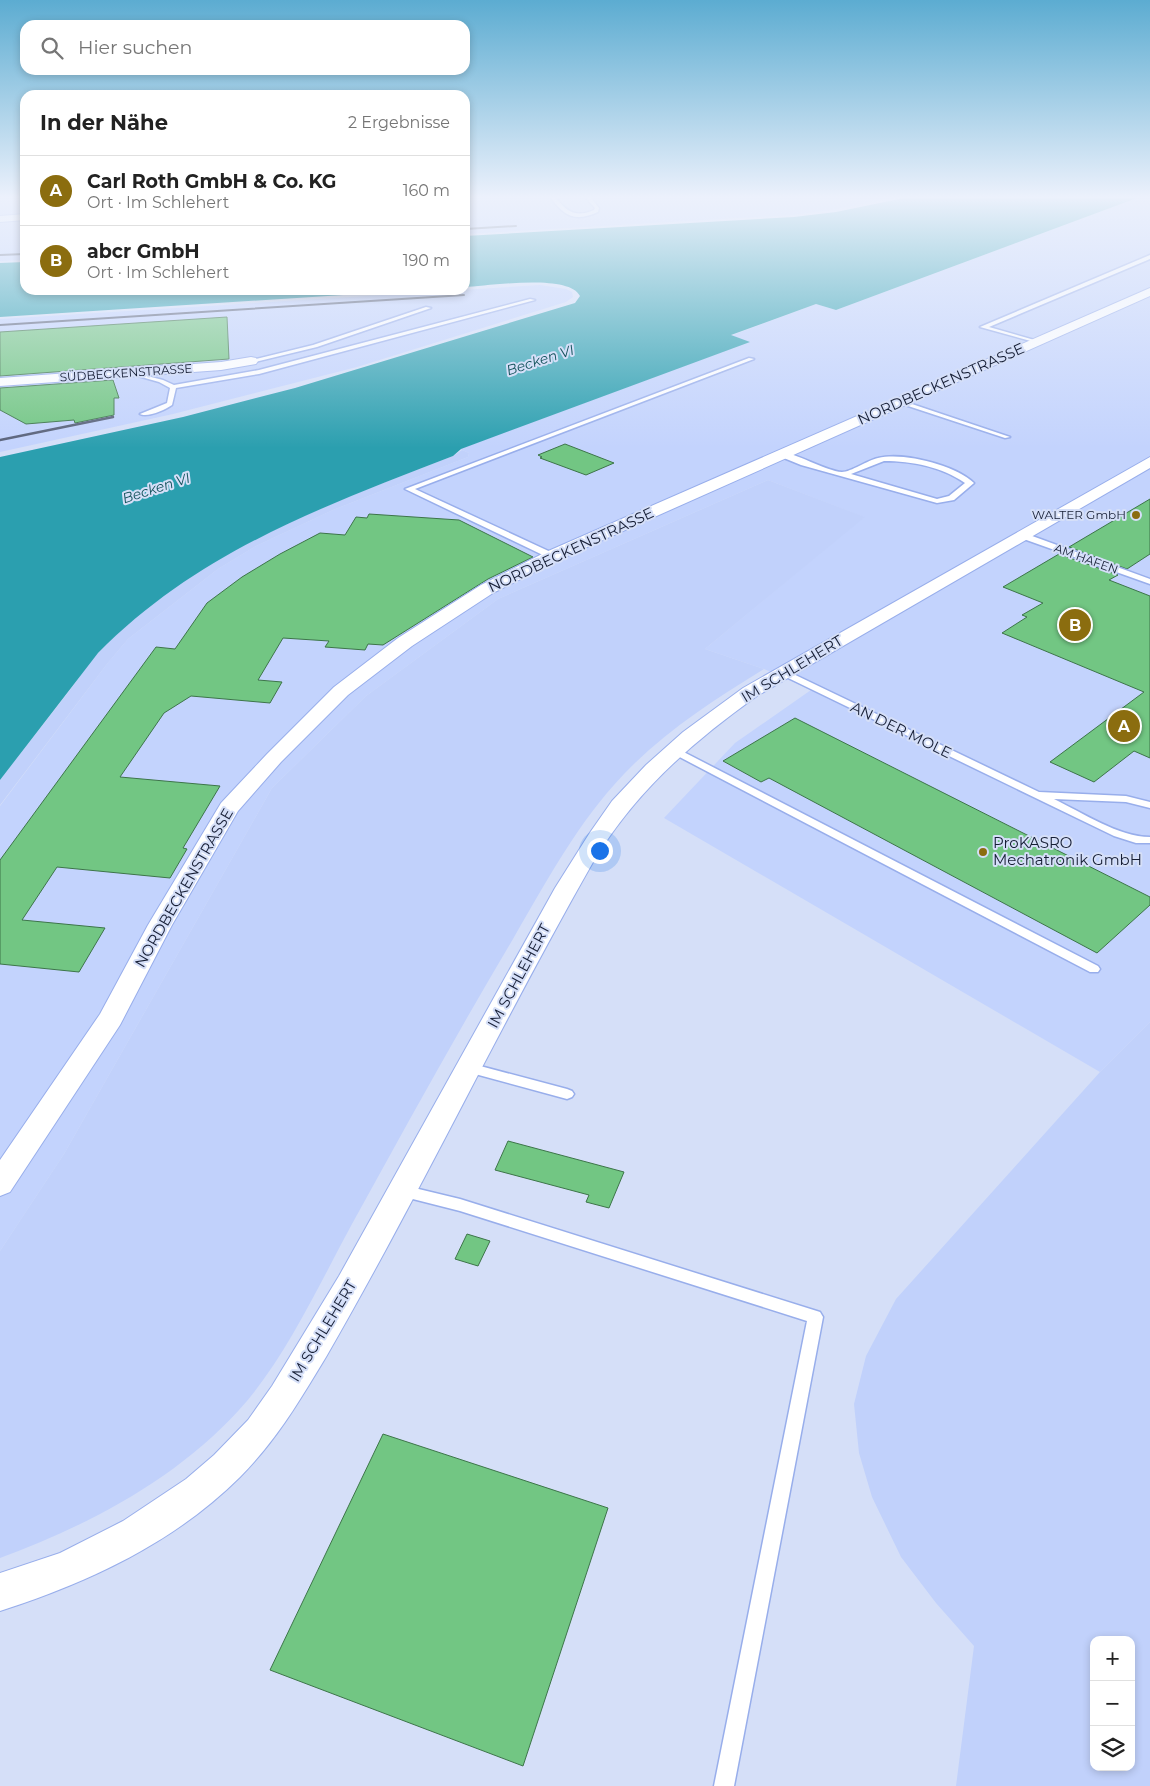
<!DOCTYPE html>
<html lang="de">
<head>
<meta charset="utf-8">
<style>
  :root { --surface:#fff; --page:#f6f6f6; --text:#222; --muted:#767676; --line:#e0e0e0; --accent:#8b6d0f }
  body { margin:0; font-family:Montserrat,sans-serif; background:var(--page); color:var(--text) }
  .controls { position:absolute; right:15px; bottom:15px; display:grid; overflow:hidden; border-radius:10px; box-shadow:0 2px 8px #0003 }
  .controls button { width:45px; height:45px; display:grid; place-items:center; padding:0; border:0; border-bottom:1px solid var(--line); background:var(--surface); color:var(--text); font:25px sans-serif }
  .you { position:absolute; left:599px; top:850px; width:18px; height:18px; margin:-12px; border:4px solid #fff; border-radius:50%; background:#1a73e8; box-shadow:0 0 0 8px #1a73e833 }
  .badge { display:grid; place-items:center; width:32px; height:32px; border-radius:50%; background:var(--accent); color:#fff; font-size:16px; font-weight:700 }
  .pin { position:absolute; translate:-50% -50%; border:2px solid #fff; box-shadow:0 1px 5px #0006 }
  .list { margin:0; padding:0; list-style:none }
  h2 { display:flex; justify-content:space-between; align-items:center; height:65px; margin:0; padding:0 20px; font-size:21px }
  h2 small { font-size:16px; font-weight:400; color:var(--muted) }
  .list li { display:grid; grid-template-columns:32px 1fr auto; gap:15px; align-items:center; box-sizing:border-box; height:70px; padding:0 20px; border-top:1px solid var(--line) }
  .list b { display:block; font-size:19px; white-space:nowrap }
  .list p { margin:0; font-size:16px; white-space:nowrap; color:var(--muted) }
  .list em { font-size:16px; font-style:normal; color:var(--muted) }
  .icon { flex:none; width:28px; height:28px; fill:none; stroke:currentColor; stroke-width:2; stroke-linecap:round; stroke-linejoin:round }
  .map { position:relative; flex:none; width:1150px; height:1786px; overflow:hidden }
  .search { position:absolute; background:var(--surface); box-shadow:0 2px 8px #0003; left:20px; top:20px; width:450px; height:55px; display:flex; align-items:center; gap:12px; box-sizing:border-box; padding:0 18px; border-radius:15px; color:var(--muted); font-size:19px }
  .panel { position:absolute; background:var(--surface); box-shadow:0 2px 8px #0003; left:20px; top:90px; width:450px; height:205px; border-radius:15px }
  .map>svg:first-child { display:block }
</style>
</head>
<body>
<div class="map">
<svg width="1150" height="1786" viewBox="0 0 1150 1786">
  <rect width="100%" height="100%" fill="#d5dff8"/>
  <path fill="#c3d3fd" d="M0,198H25V260L0,261Z
    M465,198H893L831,210L791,215L465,234Z
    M1137,198H1150V1022L1100,1072L664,818L735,743L811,690L764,669L705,649L864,517L768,480L498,599L366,696L272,788L64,1154L0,1251V806L107,664L128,639L218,569L256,546L333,510L468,457L469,453L460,449L749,342L730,336L816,304L836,310Z
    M540,285L566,289L572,292L573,297L566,302L357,367L173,414L0,452V319Z"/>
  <path fill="#c1d1fb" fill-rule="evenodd" d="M462,450L469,453L468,457L333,510L256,546L218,569L128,639L107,664L0,805V780C23,750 47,720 70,690C80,677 89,662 100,651C196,551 327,505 453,456Z
    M768,480L865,517L705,649L764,669C714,700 665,731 624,774C578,822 546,882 513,939C457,1033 405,1128 352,1224C320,1283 284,1361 239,1410C175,1480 89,1525 0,1558V1251L64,1154L272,788L366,696L498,599Z
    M1150,1022V1786H956L974,1646L936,1603L901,1557L872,1497L859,1453L854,1404L866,1356L896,1299L1100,1072ZM1094,1640H1131V1767H1094Z"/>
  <path fill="#2b9faf" d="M904,198H1137L836,310L816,304L731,335L750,342L461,449L453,456C322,507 199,551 98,653L0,780V457L183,417L295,388L575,303L580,296C569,273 488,286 465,287V236L794,217L836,212Z
    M25,262V290H421L0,317V263Z"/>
  <path fill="#72c683" stroke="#3d7549" d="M227,317L229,359L0,376V332Z
    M113,380L119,398H114V415L75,423L74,420L26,424L0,410V388Z
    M565,444L614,463L586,475L540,458L542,457L538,455Z
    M1150,499V554L1127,569L1069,547Z
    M369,514L459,520L533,557L488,579L383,645L368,644L365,650L325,647L329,641L283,638L258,680L282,682L270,703L191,696L164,713L120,777L220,786L183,848L187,849L170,878L57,867L22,920L105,928L79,972L0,964V860L156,647L175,649L207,603L242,577L280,554L320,533L345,535L356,517L367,518Z
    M1059,554L1118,575L1109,580L1150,596V758L1134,751L1094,782L1050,762L1144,692L1002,633L1027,617L1022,615L1043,603L1003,587Z
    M795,718L1150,897V905L1097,953L769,778L761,782L723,761Z
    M508,1141L624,1172L609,1208L586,1202L589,1195L495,1170Z
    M467,1234L490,1241L478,1266L455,1259Z
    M383,1434L608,1508L523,1766L270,1670Z"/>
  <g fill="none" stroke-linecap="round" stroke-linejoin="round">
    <g stroke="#98aeeb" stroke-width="3">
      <path id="service" d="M551,198H556C567,212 576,218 594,210L595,208L586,198H591L599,208L598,212C575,222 565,217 551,198Z
        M1150,255V259L989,327L1038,341V343L980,327Z
        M530,299L535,300L259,374L176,388L172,405C165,410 147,418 140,414L167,403L170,388L159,382L131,374V372L163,380L174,385L259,370Z
        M426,307L431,308L317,347L251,363L248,361L313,345Z
        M749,358L754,359L415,489L555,554V558H549L405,489Z
        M899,401H903L1010,437L1005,438L899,403Z
        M779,452C793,451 825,471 842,472C851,472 868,460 878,458C904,452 955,465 974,483L954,500L937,503L801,465L779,456ZM884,461C912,461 942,467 965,483L949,496L937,499L851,474Z
        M1018,533H1024L1150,579V584L1018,537Z
        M785,670L1039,792L1126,796L1150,802V808L1126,802L1054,799C1083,813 1119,837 1150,837V843H1136L1114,836L782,675L780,673Z
        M674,747L1098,966L1100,969L1098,972H1090L670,752L669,750L670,748Z
        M469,1063L567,1089L572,1091L574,1094L572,1097L567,1099L464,1071L463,1068L464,1065Z
        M402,1185L460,1199L820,1312L823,1317L734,1786H714L807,1321L460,1211L397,1195L395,1191L397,1187Z"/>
    </g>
    <g stroke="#98aeeb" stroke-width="2">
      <path id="minor" d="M25,214V220L0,222V216Z
        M1150,288V296L558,560L493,593L412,646L348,695L281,762L238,811L172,925L120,1025L10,1192L0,1196V1160L100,1014L148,925L221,803L267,754L334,687L398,638L481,585L546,552Z
        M251,357L256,358L258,361L256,364L221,370L0,386V378L221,362Z
        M1150,457V468L757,696C691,743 633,794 592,864C519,992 454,1124 384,1253C365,1288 346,1322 326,1357C300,1400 276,1441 240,1477C174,1543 87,1583 0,1611V1573L60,1553L123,1521L186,1479L214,1455L248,1420L272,1386L339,1276L555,888L589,834L612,801L646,765L683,732L743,688Z"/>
    </g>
    <use href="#service" fill="#fff" fill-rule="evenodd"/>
    <use href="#minor" fill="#fff" fill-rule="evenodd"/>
    <path stroke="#59627a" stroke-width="2" d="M465,229L516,226
      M0,255L25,254
      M0,325L464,295"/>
    <path stroke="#59627a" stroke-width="2.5" d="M0,440L113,417"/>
  </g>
  <linearGradient id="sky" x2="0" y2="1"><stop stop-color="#5cacd1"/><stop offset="0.44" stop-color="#ecf1fc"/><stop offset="1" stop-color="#ecf1fc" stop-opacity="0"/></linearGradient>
  <rect width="1150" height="448" fill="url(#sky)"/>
  <g fill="#8b6d0f" stroke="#d5dff8" stroke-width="2">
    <circle cx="1136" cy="515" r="5"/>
    <circle cx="983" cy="852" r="5"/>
  </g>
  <g text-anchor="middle" stroke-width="4" stroke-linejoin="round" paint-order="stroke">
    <g font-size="12" fill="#161e35" stroke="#d5dff8">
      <text transform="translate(126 373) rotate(-4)" y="4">SÜDBECKENSTRASSE</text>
      <text transform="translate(1086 559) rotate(20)" y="4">AM HAFEN</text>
    </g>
    <g font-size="12" fill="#161e35" stroke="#d5dff8" text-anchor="end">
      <text x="1126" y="519">WALTER GmbH</text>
    </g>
    <g font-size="14" font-style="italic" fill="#14535c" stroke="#d5dff8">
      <text transform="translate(540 360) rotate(-18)" y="5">Becken VI</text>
      <text transform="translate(156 488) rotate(-18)" y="5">Becken VI</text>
    </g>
    <g font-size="15" fill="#161e35" stroke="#d5dff8">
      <text transform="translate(941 384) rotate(-24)" y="5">NORDBECKENSTRASSE</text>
      <text transform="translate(571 550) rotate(-25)" y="5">NORDBECKENSTRASSE</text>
      <text transform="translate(792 669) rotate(-31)" y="5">IM SCHLEHERT</text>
      <text transform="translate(901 730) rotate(26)" y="5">AN DER MOLE</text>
      <text transform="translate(184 888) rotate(-60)" y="5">NORDBECKENSTRASSE</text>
      <text transform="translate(519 976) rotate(-62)" y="5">IM SCHLEHERT</text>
      <text transform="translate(323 1331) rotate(-59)" y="5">IM SCHLEHERT</text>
    </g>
    <g font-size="15" fill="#161e35" stroke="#d5dff8" text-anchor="start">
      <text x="993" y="848">ProKASRO<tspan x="993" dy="17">Mechatronik GmbH</tspan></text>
    </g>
  </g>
</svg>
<div class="controls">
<button>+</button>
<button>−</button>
<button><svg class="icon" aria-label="layers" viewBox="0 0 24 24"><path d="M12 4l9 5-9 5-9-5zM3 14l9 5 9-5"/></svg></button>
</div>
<div class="you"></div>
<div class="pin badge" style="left:1124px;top:726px">A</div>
<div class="pin badge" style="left:1075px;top:625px">B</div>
<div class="search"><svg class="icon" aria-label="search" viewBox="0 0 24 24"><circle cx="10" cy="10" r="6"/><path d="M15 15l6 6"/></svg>Hier suchen</div>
<section class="panel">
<h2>In der Nähe<small>2 Ergebnisse</small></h2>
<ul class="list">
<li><span class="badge">A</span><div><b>Carl Roth GmbH &amp; Co. KG</b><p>Ort · Im Schlehert</p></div><em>160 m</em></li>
<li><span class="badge">B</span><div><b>abcr GmbH</b><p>Ort · Im Schlehert</p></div><em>190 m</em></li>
</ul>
</section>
</div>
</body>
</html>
